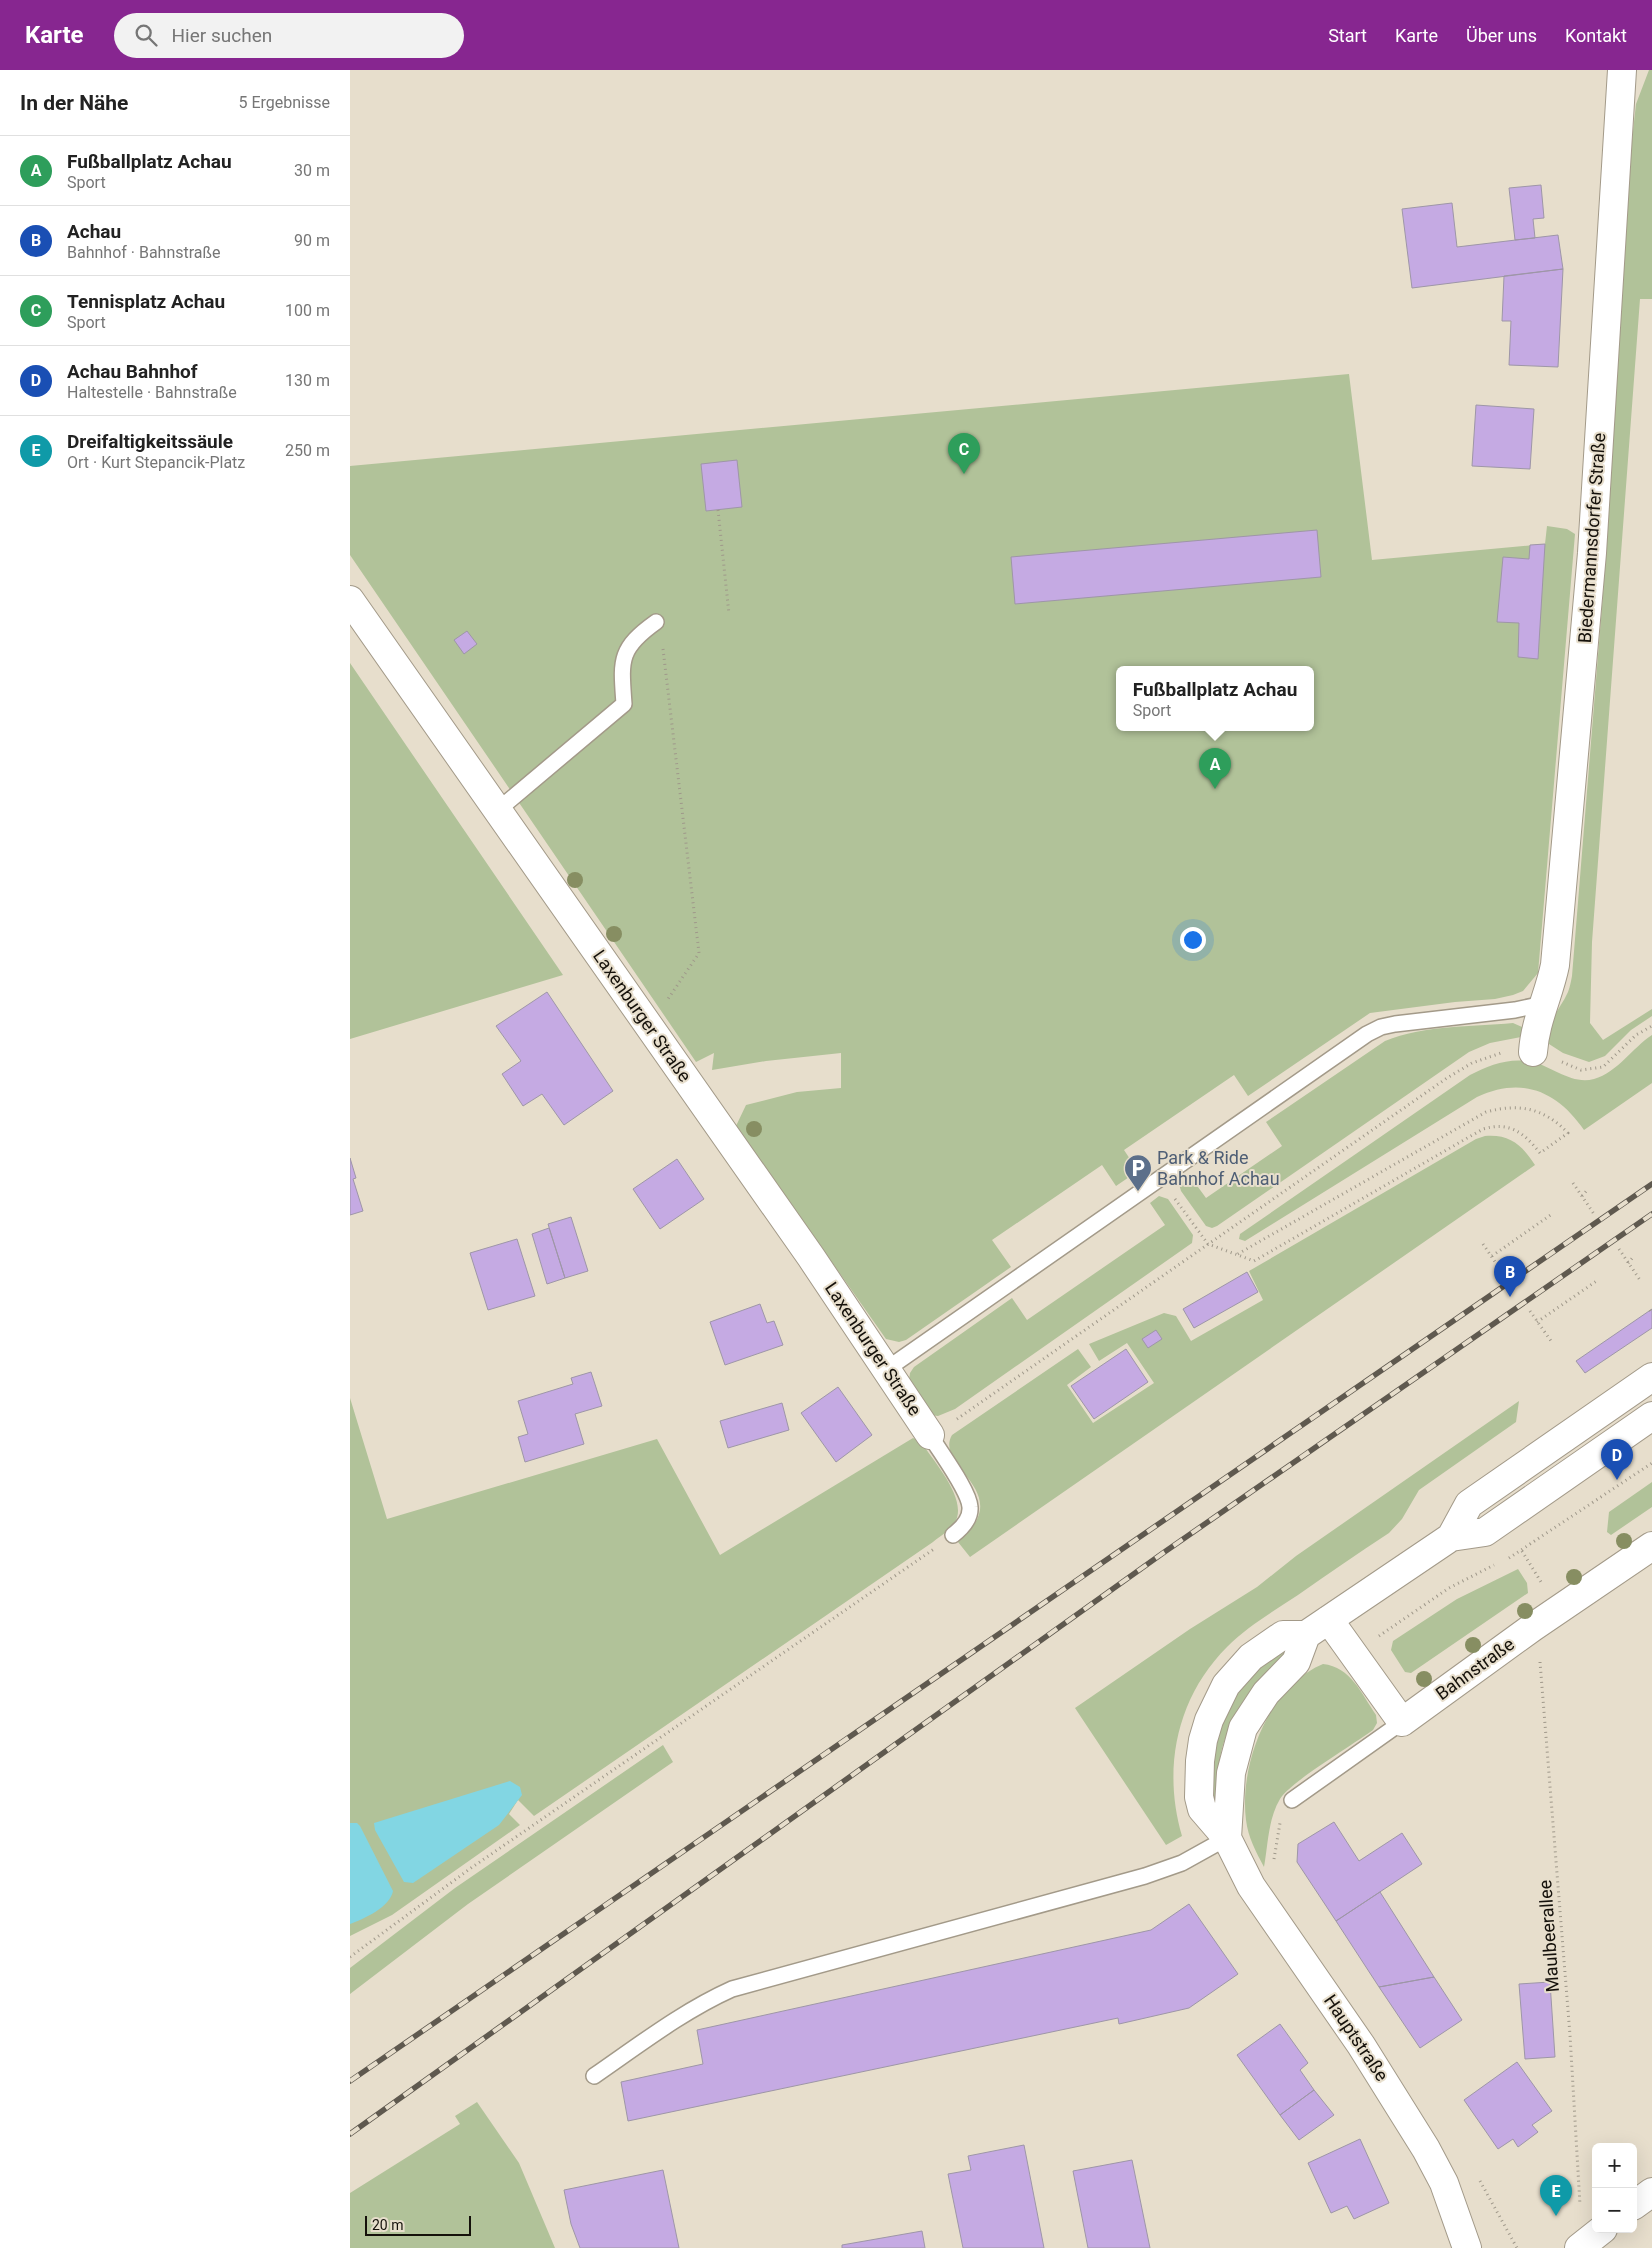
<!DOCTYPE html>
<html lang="de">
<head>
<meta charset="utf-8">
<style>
  :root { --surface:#fff; --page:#f2f2f2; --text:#222; --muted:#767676; --line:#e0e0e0; --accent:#872690 }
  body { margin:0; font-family:Roboto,sans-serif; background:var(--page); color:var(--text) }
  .controls { position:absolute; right:15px; bottom:15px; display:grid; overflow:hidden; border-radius:8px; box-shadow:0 5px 20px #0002 }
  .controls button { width:45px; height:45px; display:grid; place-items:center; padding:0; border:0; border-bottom:1px solid var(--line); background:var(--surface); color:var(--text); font:25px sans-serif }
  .scale { position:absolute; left:15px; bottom:12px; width:106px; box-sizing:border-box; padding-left:5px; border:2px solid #15110b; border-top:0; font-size:14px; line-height:18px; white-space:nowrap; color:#15110b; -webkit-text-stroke:4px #e7decc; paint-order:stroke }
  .you { position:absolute; left:842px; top:869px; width:18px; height:18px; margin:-12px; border:4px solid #fff; border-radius:50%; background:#1a73e8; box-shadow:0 0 0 8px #1a73e833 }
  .badge { display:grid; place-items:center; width:32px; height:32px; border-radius:50%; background:var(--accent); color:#fff; font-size:16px; font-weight:700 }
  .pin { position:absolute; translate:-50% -41px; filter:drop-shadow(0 1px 2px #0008) }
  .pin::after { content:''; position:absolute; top:26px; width:18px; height:15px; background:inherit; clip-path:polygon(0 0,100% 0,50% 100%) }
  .popup { position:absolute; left:766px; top:596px; width:198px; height:65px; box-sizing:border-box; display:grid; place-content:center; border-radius:8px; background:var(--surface); filter:drop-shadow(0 1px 4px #0005); font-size:16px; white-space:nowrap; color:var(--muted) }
  .popup b { font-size:19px; color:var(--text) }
  .popup::after { content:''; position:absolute; left:50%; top:100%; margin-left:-10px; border:10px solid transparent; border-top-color:var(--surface) }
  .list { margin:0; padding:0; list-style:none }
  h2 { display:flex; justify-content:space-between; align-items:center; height:65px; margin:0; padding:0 20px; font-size:21px }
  h2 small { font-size:16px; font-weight:400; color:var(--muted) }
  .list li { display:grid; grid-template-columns:32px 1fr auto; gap:15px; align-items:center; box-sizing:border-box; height:70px; padding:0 20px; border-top:1px solid var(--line) }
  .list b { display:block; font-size:19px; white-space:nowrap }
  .list p { margin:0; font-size:16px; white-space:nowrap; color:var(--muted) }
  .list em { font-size:16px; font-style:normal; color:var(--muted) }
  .icon { flex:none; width:28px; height:28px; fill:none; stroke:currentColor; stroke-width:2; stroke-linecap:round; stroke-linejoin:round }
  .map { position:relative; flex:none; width:1302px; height:2178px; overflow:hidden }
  header { display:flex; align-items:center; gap:30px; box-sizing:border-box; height:70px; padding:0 25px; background:var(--accent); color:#fff }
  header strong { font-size:24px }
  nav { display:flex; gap:28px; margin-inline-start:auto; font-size:18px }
  .search { width:350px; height:45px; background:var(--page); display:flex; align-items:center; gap:12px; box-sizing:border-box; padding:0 18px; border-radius:28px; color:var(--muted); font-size:19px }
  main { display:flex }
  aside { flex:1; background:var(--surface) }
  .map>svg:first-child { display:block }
</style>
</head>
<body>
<header>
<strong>Karte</strong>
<div class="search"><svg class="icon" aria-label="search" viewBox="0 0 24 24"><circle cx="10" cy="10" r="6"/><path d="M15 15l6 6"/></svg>Hier suchen</div>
<nav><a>Start</a><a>Karte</a><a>Über uns</a><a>Kontakt</a></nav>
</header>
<main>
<aside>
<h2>In der Nähe<small>5 Ergebnisse</small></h2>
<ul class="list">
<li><span class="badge" style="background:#2e9e5b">A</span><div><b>Fußballplatz Achau</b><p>Sport</p></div><em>30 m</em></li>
<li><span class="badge" style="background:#1a4fb4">B</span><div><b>Achau</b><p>Bahnhof · Bahnstraße</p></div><em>90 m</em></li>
<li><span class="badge" style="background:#2e9e5b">C</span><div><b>Tennisplatz Achau</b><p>Sport</p></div><em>100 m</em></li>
<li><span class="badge" style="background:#1a4fb4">D</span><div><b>Achau Bahnhof</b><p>Haltestelle · Bahnstraße</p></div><em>130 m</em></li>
<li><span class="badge" style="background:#0f9aa8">E</span><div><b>Dreifaltigkeitssäule</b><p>Ort · Kurt Stepancik-Platz</p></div><em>250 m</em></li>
</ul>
</aside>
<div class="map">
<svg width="1302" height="2178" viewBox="0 0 1302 2178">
  <rect width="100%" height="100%" fill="#e7decc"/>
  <path fill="#b1c299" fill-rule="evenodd" d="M1299,0H1302V229H1290L1242,872L1240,953L1253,970L1302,939V946L1281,960L1255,986L1239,992L1213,983L1199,974C1195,952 1210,940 1218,922C1220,917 1221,911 1222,906L1253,524L1282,70L1286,34Z
    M999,304L1022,490L1195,474L1197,456L1217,459L1225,464L1188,903L1173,921L1163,925L1145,929L1105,932L1020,943L898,1026L884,1005L774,1080L788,1101L766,1116L752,1095L642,1170L661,1197L556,1270L549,1272L536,1269L386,1056L396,1035L447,1022L491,1018V983L416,991L362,1000L364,983L346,992L0,485V396ZM770,600H960V658H770Z
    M0,593L213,905L0,969Z
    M1163,953L1172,957L1174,962L1171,967L1140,973L1119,982L867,1156L862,1158L856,1156L831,1121L829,1114L840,1106L856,1128L932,1076L916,1052L1035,971C1074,955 1121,957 1163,953Z
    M1302,965V1013L1234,1060C1207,1021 1172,1006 1127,1027L895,1171L889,1169L890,1164L1120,1005C1139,995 1160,987 1183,992C1203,997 1222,1015 1244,1009C1268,1002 1282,978 1302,965Z
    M1135,1066C1160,1064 1172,1075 1185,1095L620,1487L608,1472C669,1421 583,1398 602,1365L728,1279L741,1297L717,1315L743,1353L804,1313L777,1273L749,1291L739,1274L814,1243L826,1246L841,1271L913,1230L899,1201L1126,1069Z
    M809,1126L818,1129L843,1165L842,1173L605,1339L588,1346L580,1345L559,1310L560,1303L564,1297L662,1228L677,1250L815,1155L800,1133Z
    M0,1328L37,1449L307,1369L370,1485L563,1368L571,1372C584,1392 620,1431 604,1454C599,1461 589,1467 583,1472L184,1746L168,1730L159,1744L170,1755L42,1845L0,1866Z
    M1169,1331L1166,1352L1069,1420L1052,1449L1039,1463C1008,1483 978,1504 948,1525C924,1541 898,1556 877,1577C827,1627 812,1698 832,1766L816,1775L725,1638L840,1559L907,1517L946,1486Z
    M1302,1412V1437L1261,1465L1257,1462L1259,1442Z
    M1168,1499L1177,1513L1178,1523L1061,1603L1055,1602L1041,1580L1043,1571L1107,1529Z
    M931,1577L940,1580C908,1613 874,1647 869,1696C868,1708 869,1722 869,1734H863C861,1692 864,1650 892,1615C903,1602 918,1590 931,1577Z
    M973,1594C1001,1597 1011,1623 1026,1645L1027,1653L1023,1660C1004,1674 939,1713 930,1729C918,1749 918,1775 914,1797C906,1782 898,1767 896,1750C889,1695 918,1617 973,1594Z
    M313,1675L323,1692L118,1834L0,1924V1898L105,1818Z
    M127,2032L169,2093L205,2178H0V2123L110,2054L105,2046Z"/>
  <path fill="#82d6e3" d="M160,1711L170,1717L172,1725L149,1755L63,1813L54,1812L25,1760L24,1753Z
    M0,1753H7L10,1756L43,1821C40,1837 14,1849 0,1854Z"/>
  <path fill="#c5aae3" stroke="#9e96a7" d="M1191,115L1194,148L1183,149L1185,168L1165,170L1159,118Z
    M1102,133L1107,177L1208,165L1213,199L1062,218L1052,139Z
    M1213,199L1208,297L1159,295L1161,251H1152L1154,206Z
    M1126,335L1184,339L1180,399L1122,396Z
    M387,390L392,437L356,441L351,394Z
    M967,460L971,507L665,534L661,487Z
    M1195,474L1188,589L1168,587L1169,553L1147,552L1153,487L1179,489L1180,475Z
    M117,561L127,574L114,584L104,570Z
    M197,922L263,1021L214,1055L192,1024L173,1036L152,1004L171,991L146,956Z
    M0,1088L6,1108L3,1109L13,1141L0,1145Z
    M327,1089L354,1129L310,1159L283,1119Z
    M221,1147L238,1201L215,1208L198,1154Z
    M199,1158L215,1208L197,1214L182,1164Z
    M167,1169L185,1226L138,1240L120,1183Z
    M897,1202L908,1222L844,1258L833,1239Z
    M410,1234L417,1253L424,1251L433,1275L375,1295L360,1252Z
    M1302,1239V1258L1235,1303L1226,1291Z
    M806,1260L812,1269L798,1278L792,1269Z
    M776,1279L798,1312L744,1349L721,1316Z
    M241,1302L252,1336L225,1344L234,1374L175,1392L168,1367L178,1364L168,1331L223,1314L221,1308Z
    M488,1317L522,1365L486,1392L451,1343Z
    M432,1333L439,1360L378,1378L370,1351Z
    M984,1752L1009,1791L1052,1763L1072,1794L986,1851L947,1792L948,1774Z
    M1030,1822L1084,1907L1029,1917L986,1851Z
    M839,1834L888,1904L839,1938L769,1954L768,1948L278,2051L271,2012L353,1994L347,1960L801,1860Z
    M1084,1907L1112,1950L1070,1978L1029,1917Z
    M1200,1912L1205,1987L1175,1989L1169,1914Z
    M930,1954L958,1993L950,2000L964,2020L930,2045L887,1985Z
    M1167,1992L1202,2041L1182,2055L1188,2062L1168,2077L1163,2069L1148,2079L1114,2030Z
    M964,2020L984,2045L949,2070L930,2045Z
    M1010,2069L1039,2133L1004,2149L997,2136L981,2143L958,2093Z
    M674,2075L694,2178H613L598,2104L621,2100L618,2086Z
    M782,2090L800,2178H738L723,2101Z
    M313,2100L329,2178H230L221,2154L214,2120Z
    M572,2161L575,2178H492V2175Z"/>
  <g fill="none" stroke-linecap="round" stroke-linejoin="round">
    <g stroke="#a39a89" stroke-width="18">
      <path id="lane" d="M148,740L274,634C271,591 268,579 306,552
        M537,1299L1017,964L1031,957L1045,954L1165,940L1193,934
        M580,1365C589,1381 619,1420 620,1437C621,1449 612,1458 603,1465
        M942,1730L1052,1652
        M244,2006C289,1975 333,1941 382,1919L795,1806L832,1793L877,1768"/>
    </g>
    <g stroke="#a39a89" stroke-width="30">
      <path id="street" d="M0,530L461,1187L580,1365
        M1183,982C1185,951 1199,925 1205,895L1242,483L1272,0
        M979,1550L1052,1652L1183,1557L1302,1476"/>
    </g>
    <g stroke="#a39a89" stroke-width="30">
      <path id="secondary" d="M1283,2136L1302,2122
        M1229,2178L1253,2159"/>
    </g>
    <g stroke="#a39a89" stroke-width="30">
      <path id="primary" d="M1101,1467L1119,1434L1302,1307
        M877,1768L881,1703L893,1658L916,1623L946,1592L956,1565
        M1117,2178L1094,2113L1076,2079L1011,1975L901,1816L877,1768L852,1739L849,1727L850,1691L853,1670L859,1650L876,1615L901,1587L933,1565H956L1101,1467L1135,1462L1302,1346"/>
    </g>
    <path stroke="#9f988a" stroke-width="3" stroke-dasharray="1 4" stroke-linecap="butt" d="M368,440L379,544
      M313,579L349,883L318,929
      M1212,992L1231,1000L1253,997L1286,965L1302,956
      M1223,1113L1244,1144
      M1232,1126L1238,1119
      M825,1129L858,1174L904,1191L1133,1059C1160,1051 1174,1063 1190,1083L1218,1063C1194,1038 1169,1033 1136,1042L886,1185
      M1133,1174L1154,1205
      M1269,1179L1290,1210
      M1142,1186L1202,1144
      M1278,1193L1284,1186
      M1300,1240L1302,1243
      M1180,1241L1201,1271
      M1187,1252L1248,1210
      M607,1349L1097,1008L1122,993L1151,983
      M1172,1481L1191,1512
      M1159,1488L1302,1393
      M1029,1566L1099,1518L1144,1495
      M1190,1592L1220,1965L1230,2135
      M924,1789L930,1753
      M0,1887L121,1798L584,1479
      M1130,2111L1167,2178"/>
    <use href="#lane" stroke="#fff" stroke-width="15"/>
    <use href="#street" stroke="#fff" stroke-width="28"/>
    <use href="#secondary" stroke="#fff" stroke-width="28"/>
    <use href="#primary" stroke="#fff" stroke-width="28"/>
    <g stroke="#5f594f" stroke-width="5.5">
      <path id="rail" d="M0,2011L1302,1114
        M0,2064L813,1483L1302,1144"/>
    </g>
    <use href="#rail" stroke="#e7decc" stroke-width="4" stroke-dasharray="11" stroke-linecap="butt"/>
  </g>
  <g fill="#878e62">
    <circle cx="225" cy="810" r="8"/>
    <circle cx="264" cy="864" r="8"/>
    <circle cx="404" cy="1059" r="8"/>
    <circle cx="1274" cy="1471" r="8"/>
    <circle cx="1224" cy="1507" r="8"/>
    <circle cx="1175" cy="1541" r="8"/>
    <circle cx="1123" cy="1575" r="8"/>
    <circle cx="1074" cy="1609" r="8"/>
  </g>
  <defs>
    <g id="parking-pin" transform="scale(1.4375)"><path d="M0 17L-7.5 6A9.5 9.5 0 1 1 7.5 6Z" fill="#5c6f8a" stroke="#e7decc"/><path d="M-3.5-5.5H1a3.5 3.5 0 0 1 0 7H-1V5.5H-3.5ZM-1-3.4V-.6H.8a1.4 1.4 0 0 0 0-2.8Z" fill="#fff"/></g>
  </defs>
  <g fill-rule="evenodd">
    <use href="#parking-pin" x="788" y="1098"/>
  </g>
  <g text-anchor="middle" stroke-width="4" stroke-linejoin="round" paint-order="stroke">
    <g font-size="18" fill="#15110b" stroke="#e7decc">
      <text transform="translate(1242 468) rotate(-86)" y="6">Biedermannsdorfer Straße</text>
      <text transform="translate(292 946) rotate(55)" y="6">Laxenburger Straße</text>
      <text transform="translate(523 1279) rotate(56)" y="6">Laxenburger Straße</text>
      <text transform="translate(1125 1599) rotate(-36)" y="6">Bahnstraße</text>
      <text transform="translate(1199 1866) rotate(-94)" y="6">Maulbeerallee</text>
      <text transform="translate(1006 1968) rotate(56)" y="6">Hauptstraße</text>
    </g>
    <g font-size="18" fill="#4e5e75" stroke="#e7decc" text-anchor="start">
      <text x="807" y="1094">Park &amp; Ride<tspan x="807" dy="21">Bahnhof Achau</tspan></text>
    </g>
  </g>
</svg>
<div class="controls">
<button>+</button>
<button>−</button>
</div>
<div class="scale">20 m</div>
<div class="you"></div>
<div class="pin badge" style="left:865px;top:719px;background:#2e9e5b">A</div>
<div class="popup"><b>Fußballplatz Achau</b>Sport</div>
<div class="pin badge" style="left:1160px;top:1227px;background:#1a4fb4">B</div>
<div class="pin badge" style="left:614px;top:404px;background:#2e9e5b">C</div>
<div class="pin badge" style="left:1267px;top:1410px;background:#1a4fb4">D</div>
<div class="pin badge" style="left:1206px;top:2146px;background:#0f9aa8">E</div>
</div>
</main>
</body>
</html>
